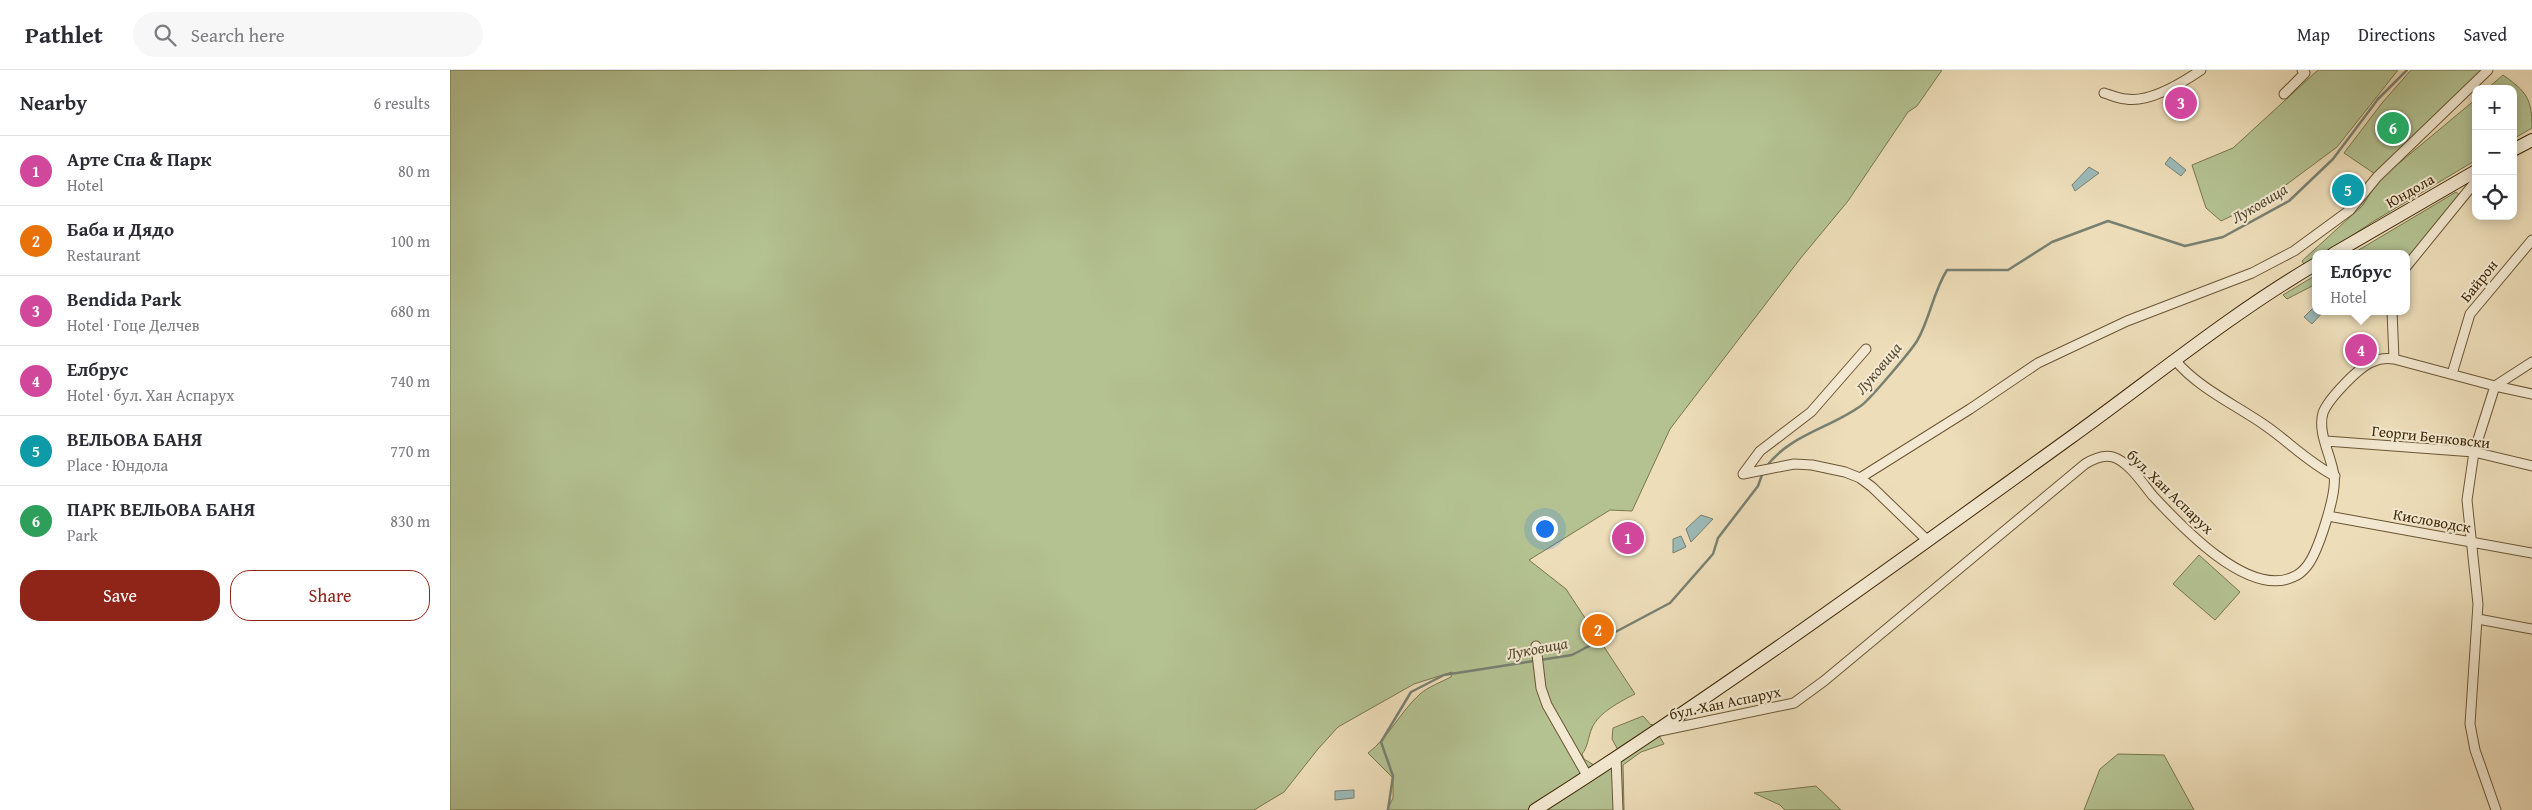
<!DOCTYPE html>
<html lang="en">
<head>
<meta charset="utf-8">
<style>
  :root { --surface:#fff; --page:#f7f7f7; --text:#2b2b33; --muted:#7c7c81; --line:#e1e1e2; --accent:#8f2418 }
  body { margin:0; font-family:"Gentium Book Plus",serif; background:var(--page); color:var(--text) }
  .controls { position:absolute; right:15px; top:15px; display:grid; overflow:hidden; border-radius:10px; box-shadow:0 2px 12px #0003 }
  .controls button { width:45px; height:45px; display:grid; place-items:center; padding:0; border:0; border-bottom:1px solid var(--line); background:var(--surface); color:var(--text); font:25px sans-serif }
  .you { position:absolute; left:1094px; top:458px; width:18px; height:18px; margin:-12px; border:4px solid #fff; border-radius:50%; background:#1a73e8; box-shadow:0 0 0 8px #1a73e833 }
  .badge { display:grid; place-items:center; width:32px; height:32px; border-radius:50%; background:var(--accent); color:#fff; font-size:16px; font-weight:700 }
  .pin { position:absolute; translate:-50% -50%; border:2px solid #fff; box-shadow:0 1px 5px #0006 }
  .popup { position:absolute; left:1862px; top:180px; width:98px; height:65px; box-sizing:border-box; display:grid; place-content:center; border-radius:10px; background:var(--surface); filter:drop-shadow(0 1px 4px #0005); font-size:16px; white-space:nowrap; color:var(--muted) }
  .popup b { font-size:19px; color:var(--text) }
  .popup::after { content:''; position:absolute; left:50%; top:100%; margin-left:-10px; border:10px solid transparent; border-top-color:var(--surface) }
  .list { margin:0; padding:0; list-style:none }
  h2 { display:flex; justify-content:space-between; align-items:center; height:65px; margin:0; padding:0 20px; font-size:21px }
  h2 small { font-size:16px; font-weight:400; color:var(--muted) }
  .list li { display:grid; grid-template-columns:32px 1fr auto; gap:15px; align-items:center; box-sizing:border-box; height:70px; padding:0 20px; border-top:1px solid var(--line) }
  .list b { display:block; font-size:19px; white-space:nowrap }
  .list p { margin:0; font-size:16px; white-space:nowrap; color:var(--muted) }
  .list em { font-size:16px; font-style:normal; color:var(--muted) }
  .actions { display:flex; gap:10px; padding:15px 20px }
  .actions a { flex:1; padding:11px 0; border:1px solid var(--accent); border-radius:20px; text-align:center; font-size:18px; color:var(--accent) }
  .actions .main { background:var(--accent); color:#fff }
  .icon { flex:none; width:28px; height:28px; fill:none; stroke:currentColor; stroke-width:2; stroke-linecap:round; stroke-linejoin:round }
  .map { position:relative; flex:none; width:2082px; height:740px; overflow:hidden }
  header { display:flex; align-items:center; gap:30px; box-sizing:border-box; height:70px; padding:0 25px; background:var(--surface); border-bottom:1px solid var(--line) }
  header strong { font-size:24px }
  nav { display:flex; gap:28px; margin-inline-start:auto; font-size:18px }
  .search { width:350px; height:45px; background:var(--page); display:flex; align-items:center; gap:12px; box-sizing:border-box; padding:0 18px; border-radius:28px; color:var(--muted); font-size:19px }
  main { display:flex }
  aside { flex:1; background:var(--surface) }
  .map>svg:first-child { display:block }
</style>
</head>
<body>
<header>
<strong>Pathlet</strong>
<div class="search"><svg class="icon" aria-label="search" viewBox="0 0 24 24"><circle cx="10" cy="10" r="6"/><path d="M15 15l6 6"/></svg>Search here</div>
<nav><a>Map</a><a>Directions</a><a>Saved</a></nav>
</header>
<main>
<aside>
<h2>Nearby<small>6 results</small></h2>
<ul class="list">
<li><span class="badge" style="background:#d1479c">1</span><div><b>Арте Спа &amp; Парк</b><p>Hotel</p></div><em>80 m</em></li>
<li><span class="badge" style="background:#e8710a">2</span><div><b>Баба и Дядо</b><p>Restaurant</p></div><em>100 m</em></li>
<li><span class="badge" style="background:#d1479c">3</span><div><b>Bendida Park</b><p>Hotel · Гоце Делчев</p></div><em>680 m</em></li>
<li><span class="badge" style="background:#d1479c">4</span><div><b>Елбрус</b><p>Hotel · бул. Хан Аспарух</p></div><em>740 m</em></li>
<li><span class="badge" style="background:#0f9aa8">5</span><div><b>ВЕЛЬОВА БАНЯ</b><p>Place · Юндола</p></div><em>770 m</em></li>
<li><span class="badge" style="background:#2e9e5b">6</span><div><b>ПАРК ВЕЛЬОВА БАНЯ</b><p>Park</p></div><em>830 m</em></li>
</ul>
<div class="actions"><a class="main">Save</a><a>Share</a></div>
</aside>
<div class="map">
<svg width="2082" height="740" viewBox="0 0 2082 740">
  <rect width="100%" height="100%" fill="#edddb9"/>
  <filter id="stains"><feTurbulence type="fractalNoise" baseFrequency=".004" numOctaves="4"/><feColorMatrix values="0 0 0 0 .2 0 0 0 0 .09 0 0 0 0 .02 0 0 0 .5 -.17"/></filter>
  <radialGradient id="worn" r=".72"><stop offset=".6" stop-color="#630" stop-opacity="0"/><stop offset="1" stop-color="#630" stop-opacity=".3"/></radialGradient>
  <path fill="#b4c292" stroke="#7a764c" d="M0,0H1492L1467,36L1458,42L1398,131L1350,189L1220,359L1182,441L1160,440L1079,490L1116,519L1185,624C1171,631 1148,643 1142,658C1138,667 1138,677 1132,684L1134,689L1144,695L1168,680L1162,669L1163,658L1193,646L1201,655L1202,654L1214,674L1191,682L1173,695L1174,740H937L943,728V708L918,683C939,667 950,642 970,624C978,617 991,612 1001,607L1002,602L964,614L888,657L868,679L834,722L804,740H0Z
    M1868,0H1948L1887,77L1817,129L1771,151L1756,138L1742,95L1783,78Z
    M1961,0H2034L1925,104L1894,83L1932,33Z
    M2053,5C2077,22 2082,29 2082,58L2063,69V19H2037Z
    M2026,29V90L1924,151L1874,184H1866V189L1855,196L1852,191L1912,136L1930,109Z
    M2006,122L2012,127L1956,194V184H1902Z
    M1866,205V214L1837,229L1833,225Z
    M1749,485L1790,522L1765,550L1723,514Z
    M1668,684L1714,685L1744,740H1634L1650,699Z
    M1366,716L1391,740H1335L1330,735L1304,723Z"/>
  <path fill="#9cbab8" stroke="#788071" d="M1720,87L1736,100L1731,106L1715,94Z
    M1639,97L1649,103L1625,121L1622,115Z
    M1866,235V241H1874L1862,254L1854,247Z
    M1251,445L1263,449L1241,472L1236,459Z
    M1231,466L1236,477L1223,483V469Z
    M904,720V728L885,730V721Z"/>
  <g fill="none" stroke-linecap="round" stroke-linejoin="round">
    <path stroke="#788071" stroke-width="2.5" d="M1316,397C1339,365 1381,358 1412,335C1421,328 1460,282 1467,271C1480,249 1483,222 1497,200H1558L1602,172L1658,151L1735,176L1773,167L1839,131L1883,89L1928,29L1957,0
      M938,740L943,706L931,672L961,622L994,605L1122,585L1220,533L1263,484L1268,468L1308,416L1313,402"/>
    <g stroke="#6c5633" stroke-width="11">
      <path id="minor" d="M1654,23C1661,25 1669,29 1676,29C1700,33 1732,13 1751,0
        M1834,24L1855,3L1852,0
        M1956,197L2026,111
        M1942,241L1944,289
        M1725,290C1748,318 1786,335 1816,356C1839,372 1859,393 1885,406
        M2002,304L2020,244L2082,170
        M1876,371L2024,382L2082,396
        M1293,404L1344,394L1362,395L1395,402L1410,408L1422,417L1478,471
        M1293,404L1310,381L1361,342L1416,279
        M1410,408L1520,339L1588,293L1677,251L1802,203L1844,181L1900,140L1927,107L2038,0
        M1878,446L2082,483
        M2028,549L2082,559
        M1086,576L1091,618L1097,635L1138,707
        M1210,661L1344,633L1374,611L1635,394C1643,389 1653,384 1663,387C1679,392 1693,414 1703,426C1731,456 1798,528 1843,507C1849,505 1853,501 1857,496C1868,482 1887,424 1884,406C1882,387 1867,363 1873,343C1878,329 1909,297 1922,292C1930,288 1937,288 1944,289L2045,316L2082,292
        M1166,688L1168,740
        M2046,740L2025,680L2020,654L2028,534L2017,430L2024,382L2045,316L2082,324"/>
    </g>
    <g stroke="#412906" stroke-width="14">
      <path id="secondary" d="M2063,80L2082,70
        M1883,184L2026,101
        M1085,740C1268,624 1444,495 1620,368C1702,309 1779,245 1866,194"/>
    </g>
    <use href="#minor" stroke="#f3e9d2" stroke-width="9"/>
    <use href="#secondary" stroke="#f3e9d2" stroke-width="12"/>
  </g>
  <g text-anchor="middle" stroke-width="4" stroke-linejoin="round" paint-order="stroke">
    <g font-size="15" fill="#412906" stroke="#f3e9d2">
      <text transform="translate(1960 121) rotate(-30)" y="5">Юндола</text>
      <text transform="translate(2029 211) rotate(-51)" y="5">Байрон</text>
      <text transform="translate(1981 367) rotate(6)" y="5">Георги Бенковски</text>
      <text transform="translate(1720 422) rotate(44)" y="5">бул. Хан Аспарух</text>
      <text transform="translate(1982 451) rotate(10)" y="5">Кисловодск</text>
      <text transform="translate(1275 633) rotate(-12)" y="5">бул. Хан Аспарух</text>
    </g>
    <g font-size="16" font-style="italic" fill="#584d32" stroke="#f3e9d2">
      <text transform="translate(1809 133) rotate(-31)" y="6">Луковица</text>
      <text transform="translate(1428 298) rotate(-50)" y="6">Луковица</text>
      <text transform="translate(1087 578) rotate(-11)" y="6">Луковица</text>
    </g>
  </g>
  <rect width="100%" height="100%" filter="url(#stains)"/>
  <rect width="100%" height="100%" fill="url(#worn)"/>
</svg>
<div class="controls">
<button>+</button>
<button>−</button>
<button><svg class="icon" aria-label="locate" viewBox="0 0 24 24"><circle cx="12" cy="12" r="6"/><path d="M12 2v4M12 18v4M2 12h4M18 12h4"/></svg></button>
</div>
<div class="you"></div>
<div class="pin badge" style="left:1178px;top:468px;background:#d1479c">1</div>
<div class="pin badge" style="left:1148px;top:560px;background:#e8710a">2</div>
<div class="pin badge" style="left:1731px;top:33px;background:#d1479c">3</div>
<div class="pin badge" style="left:1911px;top:280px;background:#d1479c">4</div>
<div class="popup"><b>Елбрус</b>Hotel</div>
<div class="pin badge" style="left:1898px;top:120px;background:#0f9aa8">5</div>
<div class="pin badge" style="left:1943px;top:58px;background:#2e9e5b">6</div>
</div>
</main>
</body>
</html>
